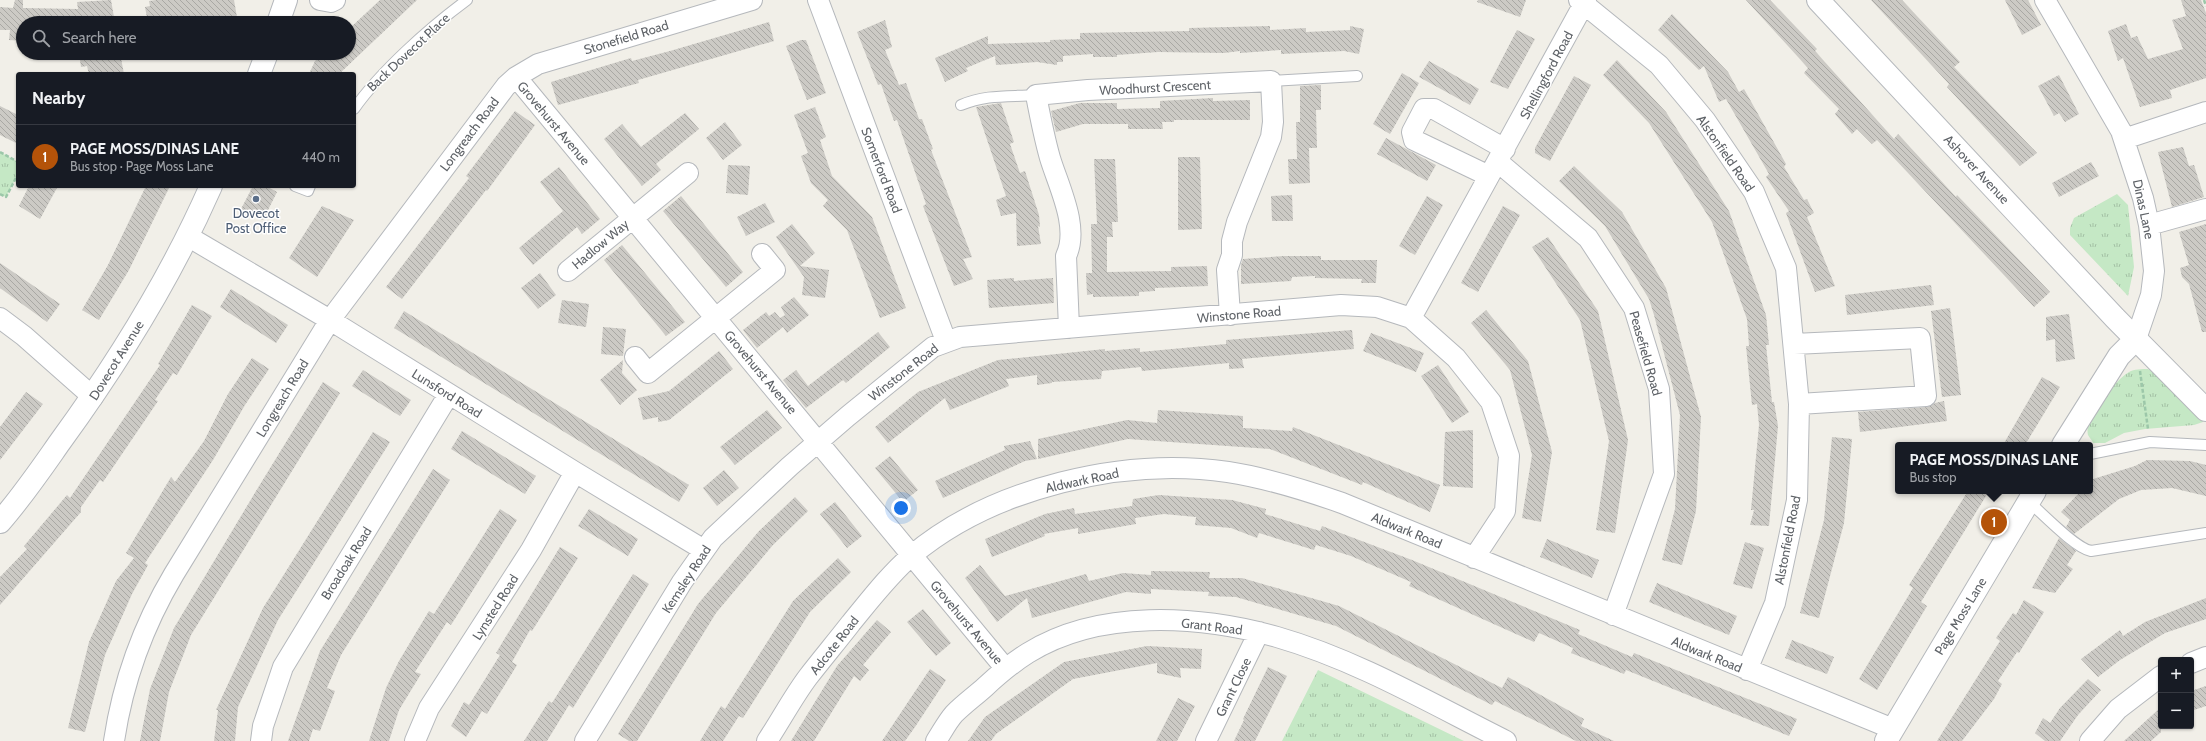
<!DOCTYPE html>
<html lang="en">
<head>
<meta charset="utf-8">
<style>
  :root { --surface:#171b24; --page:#20242c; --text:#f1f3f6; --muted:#9ea1a6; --line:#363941; --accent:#b45309 }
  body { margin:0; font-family:Cabin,sans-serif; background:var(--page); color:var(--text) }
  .controls { position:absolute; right:12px; bottom:12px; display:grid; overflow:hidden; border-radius:4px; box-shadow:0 1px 3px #0004 }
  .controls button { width:36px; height:36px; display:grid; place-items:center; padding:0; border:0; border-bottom:1px solid var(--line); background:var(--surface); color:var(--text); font:20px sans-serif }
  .you { position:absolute; left:901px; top:508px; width:14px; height:14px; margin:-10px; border:3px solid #fff; border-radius:50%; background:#1a73e8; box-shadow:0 0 0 6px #1a73e833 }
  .badge { display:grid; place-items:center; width:26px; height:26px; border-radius:50%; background:var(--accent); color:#fff; font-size:13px; font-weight:700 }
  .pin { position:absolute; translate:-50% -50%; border:2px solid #fff; box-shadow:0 1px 4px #0006 }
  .popup { position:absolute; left:1895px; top:442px; width:198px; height:52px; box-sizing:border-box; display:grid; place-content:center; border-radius:4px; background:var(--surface); filter:drop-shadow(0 1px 3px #0005); font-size:13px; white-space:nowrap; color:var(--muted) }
  .popup b { font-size:15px; color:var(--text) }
  .popup::after { content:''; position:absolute; left:50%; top:100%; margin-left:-8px; border:8px solid transparent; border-top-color:var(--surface) }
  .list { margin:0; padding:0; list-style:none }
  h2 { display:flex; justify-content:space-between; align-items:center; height:52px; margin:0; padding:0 16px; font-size:17px }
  h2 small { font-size:13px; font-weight:400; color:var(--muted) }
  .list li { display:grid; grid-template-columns:26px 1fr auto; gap:12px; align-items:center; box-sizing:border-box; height:64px; padding:0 16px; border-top:1px solid var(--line) }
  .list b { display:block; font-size:15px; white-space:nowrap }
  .list p { margin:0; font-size:13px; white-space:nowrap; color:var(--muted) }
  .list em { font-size:13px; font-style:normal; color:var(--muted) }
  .icon { flex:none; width:22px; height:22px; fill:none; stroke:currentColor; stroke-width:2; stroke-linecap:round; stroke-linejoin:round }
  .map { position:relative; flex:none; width:2206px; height:741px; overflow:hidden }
  .search { position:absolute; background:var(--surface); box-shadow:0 1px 3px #0004; left:16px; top:16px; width:340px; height:44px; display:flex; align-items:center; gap:10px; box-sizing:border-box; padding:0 14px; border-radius:22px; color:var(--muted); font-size:15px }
  .panel { position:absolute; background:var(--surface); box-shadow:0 1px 3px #0004; left:16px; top:72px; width:340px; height:116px; border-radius:4px }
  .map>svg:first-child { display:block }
</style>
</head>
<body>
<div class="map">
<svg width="2206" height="741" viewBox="0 0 2206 741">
  <defs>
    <pattern id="grass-tufts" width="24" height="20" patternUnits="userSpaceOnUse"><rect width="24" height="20" fill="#c5e8c5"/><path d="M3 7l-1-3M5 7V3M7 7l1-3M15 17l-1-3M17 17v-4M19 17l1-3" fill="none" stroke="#a3c0a4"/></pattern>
    <pattern id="building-back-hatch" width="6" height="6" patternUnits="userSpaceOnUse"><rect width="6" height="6" fill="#cccac5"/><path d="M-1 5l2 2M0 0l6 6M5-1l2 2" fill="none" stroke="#a9a8a4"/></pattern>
  </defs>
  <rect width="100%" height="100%" fill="#f1efe8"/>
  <path fill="url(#grass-tufts)" d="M0,152L18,162V174L6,197L0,194Z
    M2117,194L2128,205L2134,267L2128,296L2070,235V228L2074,218Z
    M2148,369L2163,378L2202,417L2203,422L2194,425L2145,429L2124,433L2105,443H2093C2092,440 2089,437 2088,435C2083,416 2115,381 2129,372C2134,369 2142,369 2148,369Z
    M1318,670L1464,741H1282Z"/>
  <path fill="url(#building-back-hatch)" d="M15,0H23V8L78,9L77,2L111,0L115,23H23V41L9,40L10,30H0V7L13,8Z
    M156,0H234L238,23H148L145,7L150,6L149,1Z
    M380,0H417L339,74H309L315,61L324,53H349V29Z
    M1478,0H1526L1520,17L1477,2Z
    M1746,0H1770L1817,49L1815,51L1894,139L1898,134L1956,197L1957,195L2050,292L2034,307L1877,140L1872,144L1857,129L1852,134L1835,114L1839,109L1804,73L1808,68Z
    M1871,0H1902L1960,62L1954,67L2037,153L2020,166L1947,87L1949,84Z
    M2005,0H2028L2041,25L2022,35Z
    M2181,0H2201L2206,13V78L2170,90L2172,98L2140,107L2123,58L2118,61L2108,31L2126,24L2131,38L2137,36L2148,59L2183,49L2172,20L2186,16Z
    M1672,14L1728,72L1739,92L1744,89L1786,164L1784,167L1804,200L1807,199L1814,213L1807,217L1835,286L1815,292L1786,213L1789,211L1766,177L1769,174L1726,99L1719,102L1704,66L1699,70L1658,30Z
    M885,20L892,47L885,50L899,85L906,83L919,119H922L933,149L931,150L972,257L963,259L973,279L954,286L923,206L926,204L897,120L894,121L881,84L878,85L857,32Z
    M769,22L774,41L638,80L639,83L558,105L551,82L631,58L632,61L670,51Z
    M1270,26V30L1306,28V32L1350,30V26L1364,29L1359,54L1344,51L1281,54V50L1240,53V51L1224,53L1158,52L1117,55V57H1093V54L1063,56V62H1057V65L1037,62L996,65L995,56L966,68L968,71L945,82L935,58L988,36V44L1050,42V40L1080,39V33L1189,31V28Z
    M1517,30L1535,39L1508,89L1490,82Z
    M801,40H806L826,93L807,100L786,46Z
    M79,53H120L124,74H89L87,66L81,67Z
    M1617,60L1666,112L1729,211L1766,315L1769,345H1766L1772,402H1774L1778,426L1769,526L1750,525L1754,510H1751L1759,425L1757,404L1752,405L1746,346H1749L1747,319L1712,222L1649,123L1603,75Z
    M1429,61L1479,89L1470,105L1419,77Z
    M1402,73L1419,83L1390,134L1373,124Z
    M2059,75L2079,114L2065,122L2059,113L2054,116L2038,86Z
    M1574,76L1591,85L1550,161L1535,153V148Z
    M1321,85V110H1316L1317,148H1309L1310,183L1289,184L1288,159H1297L1296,122H1300V86Z
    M1213,98V101L1250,100V120H1174V122H1162L1163,129H1128V124H1083L1056,132L1051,111L1080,103H1117V109L1160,108V101Z
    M1001,103L1014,142L1010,144L1020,173L1025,171L1039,215L1040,227L1038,226L1041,244L1017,246L1016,213L1001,216L996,200L1006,196L976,107Z
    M0,106L18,115V144L0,135Z
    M815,107L826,137L820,140L832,176L872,217L906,308L880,318L847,230L823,206L828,200L811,183L801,156L808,153L794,115Z
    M515,111L535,125L487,191L486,190L402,299L386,287L469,178L466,176Z
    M685,113L699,129L656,164L661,170L642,186L604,139L622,124L641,147Z
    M725,122L742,145L723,160L706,138Z
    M1386,138L1436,165L1427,181L1377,154Z
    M2183,147L2189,166L2194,165L2204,197L2172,207L2158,152Z
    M1178,157H1200L1202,229L1178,230Z
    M1094,159H1115L1118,222H1112L1113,237H1107V272L1171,271V267L1207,266L1208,286L1155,288V291L1139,292V296L1093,297V294L1087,295L1086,273H1092L1091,224H1097Z
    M2091,162L2099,176L2059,197L2052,183Z
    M728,165L750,166L748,195L726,193Z
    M1574,166L1622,212L1666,288L1701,417L1696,511L1682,565L1662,560L1675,509L1680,415L1654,315L1649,299L1605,226L1559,181Z
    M559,167L600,219L582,234L577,227L533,265L519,248L563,211L540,182Z
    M29,186H58L40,219L19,206Z
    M146,186H170L129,270L99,320L82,310L108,265Z
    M253,186H266L277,192L263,220L241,209Z
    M1292,195L1293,221H1272L1271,196Z
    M681,196L743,272L726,287L663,211Z
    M1427,196L1443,205L1415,255L1399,246Z
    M765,203L775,222L746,236L737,217Z
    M322,206L354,220L317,277L289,258Z
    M1503,206L1520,215L1478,292L1461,283Z
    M792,224L815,253L800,266L829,270L825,298L802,295L804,277L776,237Z
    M2206,224V332H2202L2189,284L2182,277L2180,268L2189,265L2179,232Z
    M1548,237L1598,311L1628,440L1615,533L1596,530L1609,441L1580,320L1532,247Z
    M622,245L685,322L666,336L604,260Z
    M1284,256H1321V260H1377L1376,283H1361L1362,279L1315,278V276L1292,277L1291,281L1241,284V265L1243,259Z
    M0,263L60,304L47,322L0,288Z
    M540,273L556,295L538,309L521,288Z
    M1014,278V281L1053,278L1054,303L989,308L987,280Z
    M1931,285L1934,305L1847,315L1845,295Z
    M231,289L288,325L276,343L220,307Z
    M794,297L809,315L787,333L783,327L757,348L743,330L766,312L769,316L775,312L780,318L785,315L781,307Z
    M562,300L589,304L586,327L558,323Z
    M192,305L212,316L177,375L173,373L155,400L158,401L103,482L100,480L81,507V512L0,605V577L27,549L24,546L67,495L70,498L160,365L158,364Z
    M1950,308L1961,395L1942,397L1931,311Z
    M1486,310L1528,361L1552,452L1541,522L1522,518L1532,455L1510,370L1471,323Z
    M404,311L689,485L679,502L394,328Z
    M2069,314L2075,359L2056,362L2055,339L2046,341V317Z
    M603,327L626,329L623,356L601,354Z
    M1352,330L1354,349L1242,359L1244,368L1229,369V363L1142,371L1141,367L1102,371L1101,379L1052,382V383L1037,385V375L1006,379L1009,386L950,410L945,398L888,443L875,427L918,392L998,360L1105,349V351L1140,348V352L1226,344V340Z
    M878,332L890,347L846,383L843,380L806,408L783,380L796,370L808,386Z
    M1371,333L1424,353L1416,372L1363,351Z
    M719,351L733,369L669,420L658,422V417L643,420L638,398L669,391Z
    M252,358L269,369L245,405L213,460L145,563L148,565L132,594L105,655L85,732L68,728L89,642L116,581L134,558L126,553L171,477L175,482L204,441L228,394Z
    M623,360L622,373L637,390L620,405L600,380Z
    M1438,365L1469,412L1452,423L1421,376Z
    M363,370L411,400L400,416L352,386Z
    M2042,377L2060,387L2025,445H2003Z
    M323,382L340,393L191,635L169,692L160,741H140L150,689L174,628L253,496Z
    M26,392L43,404L0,460V427Z
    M1944,401L1947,421L1860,432L1858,412L1927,407L1935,403Z
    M767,410L782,428L735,465L720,447Z
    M1158,410L1243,416V428L1292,431L1293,427L1440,485L1430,512L1363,482L1362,485L1270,449L1128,439L1038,459V439L1127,420L1157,423Z
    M1473,430V488L1443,486L1445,432Z
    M462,431L536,476L525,494L451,449Z
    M373,432L390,442L278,620L238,707L235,741H214L218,710H216L263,608Z
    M1832,437L1852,439L1844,523L1819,618L1800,613L1824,520Z
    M1030,441L1037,459L1025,461L943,498L935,481L1005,450L1004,446Z
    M890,456L918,490L903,502L875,468Z
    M2147,460L2190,461L2206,465V496L2172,488L2141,490L2119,499L2074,534L2066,527L2070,520L2061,512L2081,491H2090V480L2135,466Z
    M433,469L450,480L341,655L327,688L335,691L320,731L313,729L309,741H288L320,651Z
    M724,470L739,488L717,506L703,488Z
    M1968,491H1989L1921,602L1927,606L1877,690L1859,679L1913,588L1909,585Z
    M1159,495L1232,500L1266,509L1265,514L1320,531L1322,526L1412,560L1580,630L1578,634L1632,657L1634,653L1797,719L1789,736L1626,670L1624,674L1571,653L1573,648L1539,633L1534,642L1409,586L1411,582L1351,556L1316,545L1314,550L1259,533L1257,538L1231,528L1195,525L1196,517L1164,514L1135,518L1136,524L1078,534V528L1044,534L1045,536L992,557L985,539L1045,514L1074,508L1075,514L1132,506L1133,499Z
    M795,497L808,511L773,545L716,613L637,741H629L618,734L698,604L759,531Z
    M835,502L862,536L847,548L820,514Z
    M500,509L517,520L451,625L447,622L415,672L421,674L399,710L389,741H369L386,688L399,661L429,611L434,614Z
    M589,509L638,539L628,556L578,526Z
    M2059,538L2076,551L2067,565L2073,569L2055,593L2032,588Z
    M1547,539L1599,560L1592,578L1540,557Z
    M1745,542L1764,548L1752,589L1733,584Z
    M560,547L578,558L532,631L530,630L512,662L517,665L487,714L482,711L466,737L451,726L464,702L469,705L500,655L496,653Z
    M838,558L851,572L810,612L743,718L739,716L723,741H700L721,706L725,709L793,601Z
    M980,565L1005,596L1086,574L1089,581L1123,573L1151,575V571L1210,572L1209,578H1242L1339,606L1502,688L1508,677L1584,719L1581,726L1614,741H1576L1495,701L1492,705L1336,626L1236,597L1208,596L1209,592L1151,589V594L1126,592L1032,618L1027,598L997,622L965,578Z
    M633,574L649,584L573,708L569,705L547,741H524L549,701L552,703Z
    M1657,583L1737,616L1729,635L1649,602Z
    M2206,598V619L2165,633L2120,660L2098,677L2081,659L2120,630L2123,636L2145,622Z
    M2024,600L2044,612L2019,653L2017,652L1998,681L2002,684L1994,699L1962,741H1937L2000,641L1996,638L2013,613L2016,615Z
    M923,609L951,643L936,656L907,622Z
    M877,620L891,632L863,665L869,670L860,681L854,676L814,741H791L837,666Z
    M1792,640L1834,657L1827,674L1785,658Z
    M1147,646L1202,649L1201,669L1180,668L1181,678L1157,673V663L1073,679L996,734L991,741H968L985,717L1064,662Z
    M1268,667L1287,676L1255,741H1234L1244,720L1243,719Z
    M930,669L946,680L915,727L905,741H882Z
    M2088,679L2101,690L2078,715L2060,741H2045L2035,733L2043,718L2050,723L2060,708Z
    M2206,686V706L2191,711V691Z
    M1178,698L1195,706L1177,741H1156Z
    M2161,707V732L2151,741H2124Z"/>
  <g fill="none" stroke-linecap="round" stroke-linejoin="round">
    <g stroke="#b5b8bc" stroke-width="12">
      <path id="service" d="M1271,81L1357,76
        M961,105C987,94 1009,97 1036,95
        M354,109C381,71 429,28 467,0
        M295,186L308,191L310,186
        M2090,454L2150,442L2206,445
        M2028,501C2042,513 2075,548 2091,551L2206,533"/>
    </g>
    <g stroke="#b5b8bc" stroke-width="22">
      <path id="minor" d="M320,0L331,2L335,0
        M818,0L946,341
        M1579,0L1659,65L1705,120L1754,192L1786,268L1799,404L1797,500L1775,603L1747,670
        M2045,0L2121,131L2143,198L2149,225L2154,271L2151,295L2136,339
        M516,77L1005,668
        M2124,139L2206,112
        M1498,162L1588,238L1634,308L1659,389L1664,474L1613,615
        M1489,176L1414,140L1412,132L1424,109H1434L1505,149
        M2149,225L2206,209
        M189,237L330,320L575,472L704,550
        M568,271L688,173
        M0,318L24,336L93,397
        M1411,318L1586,0
        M1069,328L1066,256C1080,227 1058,185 1050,158C1044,137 1040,116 1036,95L1088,90L1271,81L1273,122L1271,137L1237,222L1232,241V255L1227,270L1230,315
        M1794,344L1920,338L1926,396L1799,404
        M635,357L648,373L775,270L762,254
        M2191,663L2206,657
        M114,741C123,681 143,626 174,574L330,320L506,86L516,77L538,64L752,0
        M261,741L263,726L283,667L449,394
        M415,741L429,708L531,550L575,472
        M585,741L682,582L713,538L790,466L848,416L933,347L960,337L1341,305L1377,307L1411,318L1456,358L1491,402L1509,456L1505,511L1474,558
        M767,741C781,720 793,697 808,677C822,659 837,641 851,623C870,600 889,575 911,556C993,487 1124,457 1228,472C1267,478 1305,490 1342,503L1893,729
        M936,741C942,732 947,722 954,714C964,704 975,696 985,687C999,674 1012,663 1028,653C1099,609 1198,615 1277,637C1357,660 1432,704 1506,741
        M1206,741L1259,632
        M2090,741L2118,709L2161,676"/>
    </g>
    <g stroke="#b5b8bc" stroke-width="24">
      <path id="tertiary" d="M1818,0L2115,318L2206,410
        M278,23L286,0
        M259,74L267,53
        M2063,445L2119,356L2136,339
        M0,522C22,497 41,469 60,442C119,361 171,277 211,186
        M1886,741L2035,491"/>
    </g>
    <path stroke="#9cc7a9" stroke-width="2.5" stroke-dasharray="4 2" stroke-linecap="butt" d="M2204,0L2206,6
      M314,23L320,19
      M0,152L18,162
      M0,194L6,197L18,174
      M2140,371L2148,429"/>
    <use href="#service" stroke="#fff" stroke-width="10"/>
    <use href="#minor" stroke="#fff" stroke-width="20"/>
    <use href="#tertiary" stroke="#fff" stroke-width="22"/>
  </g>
  <circle fill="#5c6f8a" stroke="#fff" stroke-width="1.5" cx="256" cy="199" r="4"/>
  <g text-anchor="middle" stroke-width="3" stroke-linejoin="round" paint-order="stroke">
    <g font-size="13" fill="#5f6368" stroke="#fff">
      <text transform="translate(626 37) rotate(-17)" y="5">Stonefield Road</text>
      <text transform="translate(408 52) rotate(-43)" y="5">Back Dovecot Place</text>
      <text transform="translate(1546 75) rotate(-62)" y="5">Shellingford Road</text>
      <text transform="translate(1155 87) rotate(-3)" y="5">Woodhurst Crescent</text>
      <text transform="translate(554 123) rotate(50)" y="5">Grovehurst Avenue</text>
      <text transform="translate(469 134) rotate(-53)" y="5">Longreach Road</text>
      <text transform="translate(1726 153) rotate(55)" y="5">Alstonfield Road</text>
      <text transform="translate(1977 169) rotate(47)" y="5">Ashover Avenue</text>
      <text transform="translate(882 170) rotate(69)" y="5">Somerford Road</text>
      <text transform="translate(2144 209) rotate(78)" y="5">Dinas Lane</text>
      <text transform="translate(600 244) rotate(-40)" y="5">Hadlow Way</text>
      <text transform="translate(1239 314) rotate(-5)" y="5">Winstone Road</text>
      <text transform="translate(1646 353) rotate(74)" y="5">Peasefield Road</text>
      <text transform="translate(116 360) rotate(-58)" y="5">Dovecot Avenue</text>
      <text transform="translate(761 372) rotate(50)" y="5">Grovehurst Avenue</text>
      <text transform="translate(903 372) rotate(-38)" y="5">Winstone Road</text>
      <text transform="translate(447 393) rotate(32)" y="5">Lunsford Road</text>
      <text transform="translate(282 398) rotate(-59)" y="5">Longreach Road</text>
      <text transform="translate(1082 480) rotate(-12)" y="5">Aldwark Road</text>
      <text transform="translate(1407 530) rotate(22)" y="5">Aldwark Road</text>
      <text transform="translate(1787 540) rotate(-79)" y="5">Alstonfield Road</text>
      <text transform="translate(346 563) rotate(-58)" y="5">Broadoak Road</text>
      <text transform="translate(686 579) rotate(-57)" y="5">Kemsley Road</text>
      <text transform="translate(495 607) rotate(-58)" y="5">Lynsted Road</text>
      <text transform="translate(1960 616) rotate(-59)" y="5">Page Moss Lane</text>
      <text transform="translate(967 622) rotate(50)" y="5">Grovehurst Avenue</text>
      <text transform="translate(1212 626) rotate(7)" y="5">Grant Road</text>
      <text transform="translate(834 645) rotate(-52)" y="5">Adcote Road</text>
      <text transform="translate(1707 654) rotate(22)" y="5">Aldwark Road</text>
      <text transform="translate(1233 687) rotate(-64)" y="5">Grant Close</text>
    </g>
    <g font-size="13" fill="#4e5e75" stroke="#fff">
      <text x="256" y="218">Dovecot<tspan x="256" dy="15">Post Office</tspan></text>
    </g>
  </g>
</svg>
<div class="controls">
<button>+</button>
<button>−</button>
</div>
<div class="you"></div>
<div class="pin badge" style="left:1994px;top:522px">1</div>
<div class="popup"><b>PAGE MOSS/DINAS LANE</b>Bus stop</div>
<div class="search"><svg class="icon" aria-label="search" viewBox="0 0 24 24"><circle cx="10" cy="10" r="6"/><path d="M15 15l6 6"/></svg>Search here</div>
<section class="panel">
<h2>Nearby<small></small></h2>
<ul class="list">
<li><span class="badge">1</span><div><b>PAGE MOSS/DINAS LANE</b><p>Bus stop · Page Moss Lane</p></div><em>440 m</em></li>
</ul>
</section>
</div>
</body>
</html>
